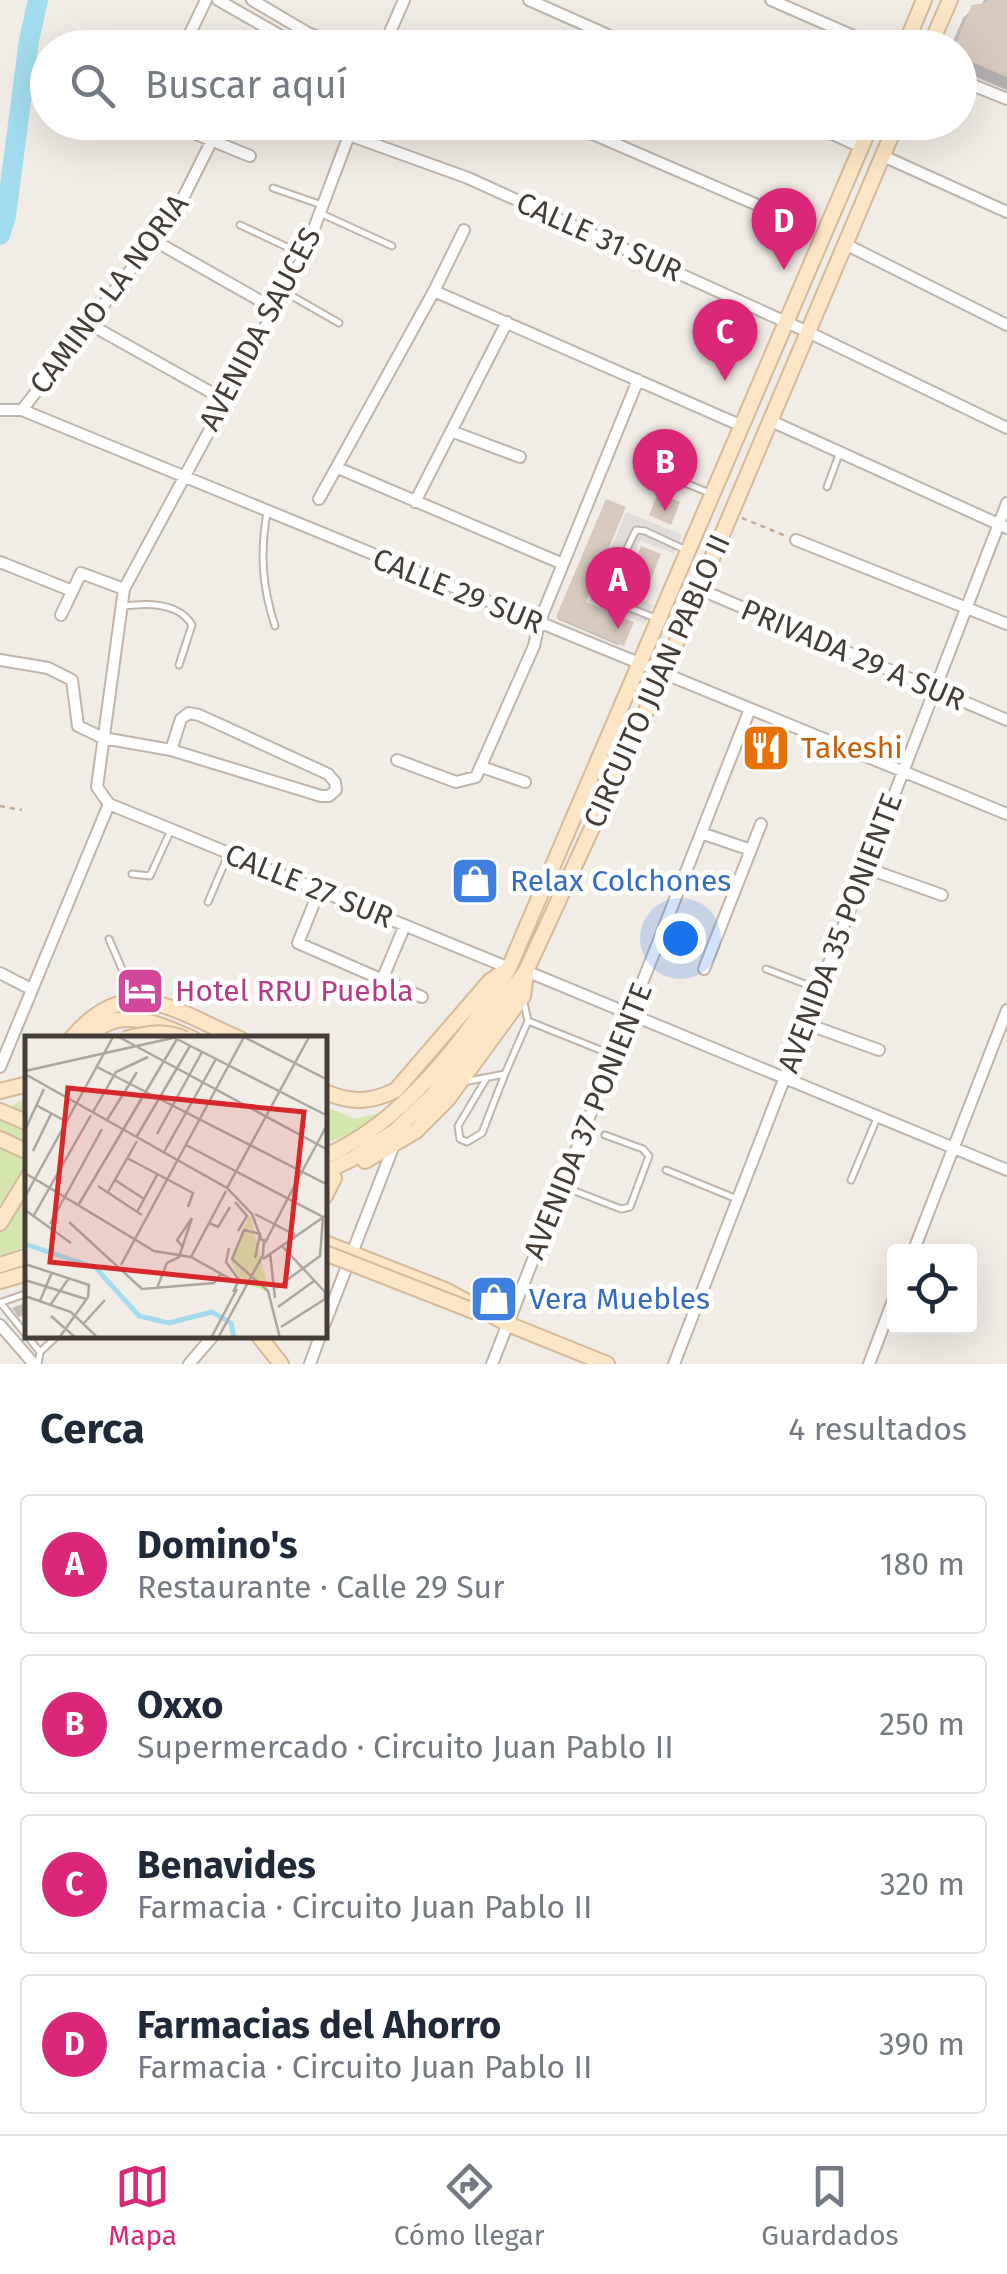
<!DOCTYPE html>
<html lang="es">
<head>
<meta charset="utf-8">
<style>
  :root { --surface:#fff; --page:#f2f2f3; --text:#1f2937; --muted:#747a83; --line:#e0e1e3; --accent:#db2777 }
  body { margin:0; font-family:"Fira Sans",sans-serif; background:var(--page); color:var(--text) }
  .controls { position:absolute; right:30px; bottom:30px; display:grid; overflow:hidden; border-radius:10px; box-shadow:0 10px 40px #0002 }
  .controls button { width:90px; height:90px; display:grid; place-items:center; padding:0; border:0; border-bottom:2px solid var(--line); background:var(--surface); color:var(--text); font:50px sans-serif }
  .you { position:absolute; left:680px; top:938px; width:35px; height:35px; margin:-25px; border:8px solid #fff; border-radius:50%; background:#1a73e8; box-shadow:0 0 0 15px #1a73e833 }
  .badge { display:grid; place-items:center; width:65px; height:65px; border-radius:50%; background:var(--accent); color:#fff; font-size:32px; font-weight:700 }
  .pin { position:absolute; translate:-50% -82px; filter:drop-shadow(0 2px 5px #0008) }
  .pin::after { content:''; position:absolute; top:52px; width:35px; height:30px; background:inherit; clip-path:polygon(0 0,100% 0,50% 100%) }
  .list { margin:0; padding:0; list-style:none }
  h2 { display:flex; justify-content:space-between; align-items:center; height:130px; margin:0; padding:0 40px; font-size:42px }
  h2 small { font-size:32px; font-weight:400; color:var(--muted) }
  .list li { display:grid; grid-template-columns:65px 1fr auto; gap:30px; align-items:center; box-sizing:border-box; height:140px; margin:0 20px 20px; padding:0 20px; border:2px solid var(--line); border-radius:10px }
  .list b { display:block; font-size:38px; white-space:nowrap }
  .list p { margin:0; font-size:32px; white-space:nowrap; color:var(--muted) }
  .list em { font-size:32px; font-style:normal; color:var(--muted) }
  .icon { flex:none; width:55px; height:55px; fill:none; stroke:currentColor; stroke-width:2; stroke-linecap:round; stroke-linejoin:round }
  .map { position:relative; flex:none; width:1007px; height:1364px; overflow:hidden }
  .search { position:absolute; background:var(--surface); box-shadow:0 10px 40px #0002; left:30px; right:30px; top:30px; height:110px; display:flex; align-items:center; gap:25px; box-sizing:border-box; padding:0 35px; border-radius:55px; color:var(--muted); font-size:38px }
  .sheet { height:770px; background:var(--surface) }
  nav { display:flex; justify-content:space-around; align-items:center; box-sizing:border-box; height:140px; border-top:2px solid var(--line); background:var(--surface); font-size:28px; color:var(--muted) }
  nav a { display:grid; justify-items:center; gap:5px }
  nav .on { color:var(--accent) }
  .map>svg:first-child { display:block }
</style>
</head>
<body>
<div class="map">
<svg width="1007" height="1364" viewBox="0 0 1007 1364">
  <rect width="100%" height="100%" fill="#f2ece6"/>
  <path fill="#d6e6af" d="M27,1098V1246L0,1256V1119L7,1108Z
    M325,1106L354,1119L385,1112L369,1128L325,1143Z"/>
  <path fill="#e0dddb" d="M964,59L1007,77V93L960,75Z
    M626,512L682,535L674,554L640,540L619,591L653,605L645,624L589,601Z"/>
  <path fill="#0003" d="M984,0H1007V90L960,70V48H950L963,18L974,7L981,6Z
    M605,504L583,603L620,646L557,619Z
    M485,1288L500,1306L492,1314L474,1304Z
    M28,1302V1314L18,1317L12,1308Z"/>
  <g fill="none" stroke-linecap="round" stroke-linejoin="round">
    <path stroke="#a3dcee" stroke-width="20" d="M0,235L6,216L29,40L38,0"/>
  </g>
  <path fill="#d7c9be" d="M988,0H1007V77L960,57V48H954L972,5L986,3Z
    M658,493L680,502L671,525L649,515Z
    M606,499L626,507L586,602L634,622L624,646L556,617Z
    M641,546L661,554L644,597L624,589Z
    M484,1285L507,1294L502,1308L480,1297Z"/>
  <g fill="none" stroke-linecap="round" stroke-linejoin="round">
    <g stroke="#c0b5ac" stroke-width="9">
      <path id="lane" d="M273,188L322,205
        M322,214L392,246
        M240,225L304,255
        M285,292L339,323
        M668,476L712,494
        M827,487L840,452
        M267,512C260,554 262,586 275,626
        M123,606C145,603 179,602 192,625L179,665
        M655,618L613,601L607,596L608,588L636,530L645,531L686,550
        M132,874L150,876L171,830
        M208,902L229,853
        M109,939L135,999
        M766,969L818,989
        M528,1021L613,1055
        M486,1079L458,1126L460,1139L467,1142L482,1133L505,1074
        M463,1082L505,1074L528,1021L524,1003
        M666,1170L737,1199
        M851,1180L877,1118
        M562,1186L621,1209L630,1207L649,1156L643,1149L605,1135
        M0,1302L40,1352
        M2,1302L28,1293
        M38,1364L40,1352L57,1336"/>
    </g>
    <g stroke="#c0b5ac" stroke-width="14">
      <path id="street" d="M218,0L302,48
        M252,0L308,33L344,48
        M529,0L637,48
        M771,0L881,48
        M183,48L206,0
        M383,48L404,0
        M960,80L1007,99
        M565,122L792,220
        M806,122L861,147
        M169,123L250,156
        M349,135L468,178L808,332L1007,428
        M883,156L1007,212
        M155,241L273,308
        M845,244L1007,325
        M434,291L742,426
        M91,325L223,399
        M0,410H22L1007,814
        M22,410L177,210L221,122
        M771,421L1007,528
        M451,431L520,457
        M338,468L563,564
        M319,499L434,291L464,230
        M415,502L507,322
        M796,540L1007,624
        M0,562L70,590
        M699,589L1007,720
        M61,615L81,573L124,589
        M0,660L48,668L72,680L78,726L103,738L171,750L321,796H329L336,790L335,782L328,774L199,715L189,713L181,719L171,750
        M397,760L456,782L476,777L534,646L539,623L638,380
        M482,767L525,782
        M109,804L97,787L124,589L304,255L354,122
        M109,804L509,968
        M701,833L751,850
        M866,868L942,895
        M319,891L298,943L422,997
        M704,969L761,824
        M526,971L1007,1170
        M0,973L31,989
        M382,980L405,925
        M804,1023L879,1050
        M0,1067L109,804
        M913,1252L1007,1010
        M325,1323L394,1145
        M0,1325L34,1364
        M189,1364L213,1336
        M310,1364L320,1336
        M492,1364L750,709
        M674,1364L1007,503
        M869,1364L894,1298"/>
    </g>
    <g stroke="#d4ba99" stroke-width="18">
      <path id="secondary" d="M904,48L924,0
        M929,48L950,0
        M71,1039C128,971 173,1010 240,1039
        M89,1039C115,1002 161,1025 193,1039
        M0,1091L28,1084
        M325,1092C351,1103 370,1103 396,1090L490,981L502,973
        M0,1111L28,1123
        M0,1139L28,1152
        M325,1156C400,1125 469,1037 509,968L872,122
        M365,1161L416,1131L447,1100L523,996L526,974
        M325,1172L354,1158L395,1131L433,1095L526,971L663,674L897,122
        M325,1196L334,1178
        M0,1223L28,1177
        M325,1243L445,1290L508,1324L607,1364
        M0,1265L28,1256
        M0,1281L28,1273
        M259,1336L281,1364"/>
    </g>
    <path stroke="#bfac9a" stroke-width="2.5" stroke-dasharray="5 5" stroke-linecap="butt" d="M742,518L786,536
      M0,806L22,810"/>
    <use href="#lane" stroke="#fff" stroke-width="5"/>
    <use href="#street" stroke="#fff" stroke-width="10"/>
    <use href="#secondary" stroke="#fde6c5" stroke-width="14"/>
    <g stroke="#d4ba99" stroke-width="18" stroke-linecap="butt">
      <path id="secondary-bridge" d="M125,1039C147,1033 164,1030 185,1039
        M325,1253L476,1312"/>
    </g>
    <use href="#secondary-bridge" stroke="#fde6c5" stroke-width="14"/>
  </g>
  <defs>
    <g id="restaurant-square" transform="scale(2.5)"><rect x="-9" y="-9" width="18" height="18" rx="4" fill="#e8710a" stroke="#fff"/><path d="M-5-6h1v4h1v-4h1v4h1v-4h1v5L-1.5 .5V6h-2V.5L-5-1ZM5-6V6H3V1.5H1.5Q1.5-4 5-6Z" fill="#fff"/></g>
    <g id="shop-square" transform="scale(2.5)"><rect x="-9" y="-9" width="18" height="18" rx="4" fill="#3f7fe0" stroke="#fff"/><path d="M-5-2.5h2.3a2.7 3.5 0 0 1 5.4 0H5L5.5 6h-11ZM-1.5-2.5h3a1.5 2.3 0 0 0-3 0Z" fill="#fff"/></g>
    <g id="hotel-square" transform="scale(2.5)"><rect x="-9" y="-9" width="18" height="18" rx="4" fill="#d1479c" stroke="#fff"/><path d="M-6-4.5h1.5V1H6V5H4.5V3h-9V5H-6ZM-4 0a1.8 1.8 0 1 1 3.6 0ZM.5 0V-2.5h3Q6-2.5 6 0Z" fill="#fff"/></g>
  </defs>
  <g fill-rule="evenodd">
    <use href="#restaurant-square" x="766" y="748"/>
    <use href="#shop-square" x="475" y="881"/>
    <use href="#hotel-square" x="140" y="991"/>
    <use href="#shop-square" x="494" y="1299"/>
  </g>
  <g text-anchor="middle" stroke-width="10" stroke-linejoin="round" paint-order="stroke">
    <g font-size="30" fill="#453c35" stroke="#fff">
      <text transform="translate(599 237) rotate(24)" y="10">CALLE 31 SUR</text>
      <text transform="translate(109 294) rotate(-53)" y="10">CAMINO LA NORIA</text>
      <text transform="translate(260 329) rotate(-62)" y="10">AVENIDA SAUCES</text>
      <text transform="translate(458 591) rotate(22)" y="10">CALLE 29 SUR</text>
      <text transform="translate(853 655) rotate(23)" y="10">PRIVADA 29 A SUR</text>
      <text transform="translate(657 681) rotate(-66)" y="10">CIRCUITO JUAN PABLO II</text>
      <text transform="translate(309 886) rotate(22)" y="10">CALLE 27 SUR</text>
      <text transform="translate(840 933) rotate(-69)" y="10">AVENIDA 35 PONIENTE</text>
      <text transform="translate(588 1121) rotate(-68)" y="10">AVENIDA 37 PONIENTE</text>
    </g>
    <g font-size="30" fill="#c56008" stroke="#fff" text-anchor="start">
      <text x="801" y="758">Takeshi</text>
    </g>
    <g font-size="30" fill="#366cbe" stroke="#fff" text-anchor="start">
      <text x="510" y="891">Relax Colchones</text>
      <text x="529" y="1309">Vera Muebles</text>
    </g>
    <g font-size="30" fill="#b23c85" stroke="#fff" text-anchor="start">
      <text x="175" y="1001">Hotel RRU Puebla</text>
    </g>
  </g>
  <g transform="translate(25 1036)">
    <rect width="302" height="302" fill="#f2ece6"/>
    <path d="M224,179L226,182L244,257L216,245L206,226Z" fill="#d6e6af"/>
    <path fill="none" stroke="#a3dcee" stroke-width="5" d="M0,208L71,232L114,280L144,287L187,276L206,287L209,302"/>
    <path fill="none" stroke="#ada69f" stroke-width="2.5" d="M94,1L303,114M148,1L303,80M219,1L303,44M72,31L303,149M0,35L152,1M0,38L202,152L227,178L237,205M11,69L42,86M68,76L91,36L123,21M82,84L112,36M0,94L19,53M132,98L177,16M112,100L165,10M161,109L298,181L295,220L251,252M8,115L26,78M139,116L191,23M102,122L168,157L163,171M0,137L129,215L166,221L209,245M90,144L119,163M73,150L117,179M202,152L284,1M83,156L112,105M0,161L88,1M263,162L303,87M210,166L222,180L213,195M54,168L152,3M0,174L46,207M112,176L132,139M230,178L270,199M9,179L66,79M44,186L117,253L189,247L196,238M184,187L193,191L205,171M25,188L77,93M240,207L263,162M258,211L300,256M204,212L201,226L214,244L208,256M245,217L250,262M166,221L201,155M230,222L235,198L219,194L207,223L243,255L255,302M238,223L303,178M0,228L64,249L63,261L34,302M96,229L219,1M0,244L61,263M132,252L142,227L154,221L167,182L152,204L157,210M0,260L46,276L71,300M15,265L27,236M26,268L44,242M253,271L289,245M26,280L51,302M59,287L80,264M256,291L300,263V256M186,302L212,253M193,302L238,219L239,203"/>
    <path fill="#d62828" fill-opacity="0.15" stroke="#d62828" stroke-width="5" d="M43,52L279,76L260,250L25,226Z"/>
    <rect width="302" height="302" fill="none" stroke="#453c35" stroke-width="5"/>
  </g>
</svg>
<div class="controls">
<button><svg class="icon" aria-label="locate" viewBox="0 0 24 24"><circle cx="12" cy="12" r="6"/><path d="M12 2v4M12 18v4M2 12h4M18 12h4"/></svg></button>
</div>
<div class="you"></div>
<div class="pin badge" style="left:618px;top:629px">A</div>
<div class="pin badge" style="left:665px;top:511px">B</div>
<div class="pin badge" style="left:725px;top:381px">C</div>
<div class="pin badge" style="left:784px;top:270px">D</div>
<div class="search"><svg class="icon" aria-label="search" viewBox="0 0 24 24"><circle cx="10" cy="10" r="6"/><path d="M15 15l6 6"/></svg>Buscar aquí</div>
</div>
<section class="sheet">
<h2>Cerca<small>4 resultados</small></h2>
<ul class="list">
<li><span class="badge">A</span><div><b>Domino's</b><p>Restaurante · Calle 29 Sur</p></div><em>180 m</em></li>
<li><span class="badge">B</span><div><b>Oxxo</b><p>Supermercado · Circuito Juan Pablo II</p></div><em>250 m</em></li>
<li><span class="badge">C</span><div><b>Benavides</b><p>Farmacia · Circuito Juan Pablo II</p></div><em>320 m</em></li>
<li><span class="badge">D</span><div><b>Farmacias del Ahorro</b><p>Farmacia · Circuito Juan Pablo II</p></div><em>390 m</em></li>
</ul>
</section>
<nav>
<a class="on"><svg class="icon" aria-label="map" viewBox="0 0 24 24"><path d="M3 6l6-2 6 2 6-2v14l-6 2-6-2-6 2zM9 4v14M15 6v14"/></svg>Mapa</a>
<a><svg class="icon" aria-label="directions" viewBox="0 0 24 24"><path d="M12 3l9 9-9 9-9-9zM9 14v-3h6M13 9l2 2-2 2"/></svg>Cómo llegar</a>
<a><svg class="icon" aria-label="saved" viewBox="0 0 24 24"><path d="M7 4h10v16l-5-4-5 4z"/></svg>Guardados</a>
</nav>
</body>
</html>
